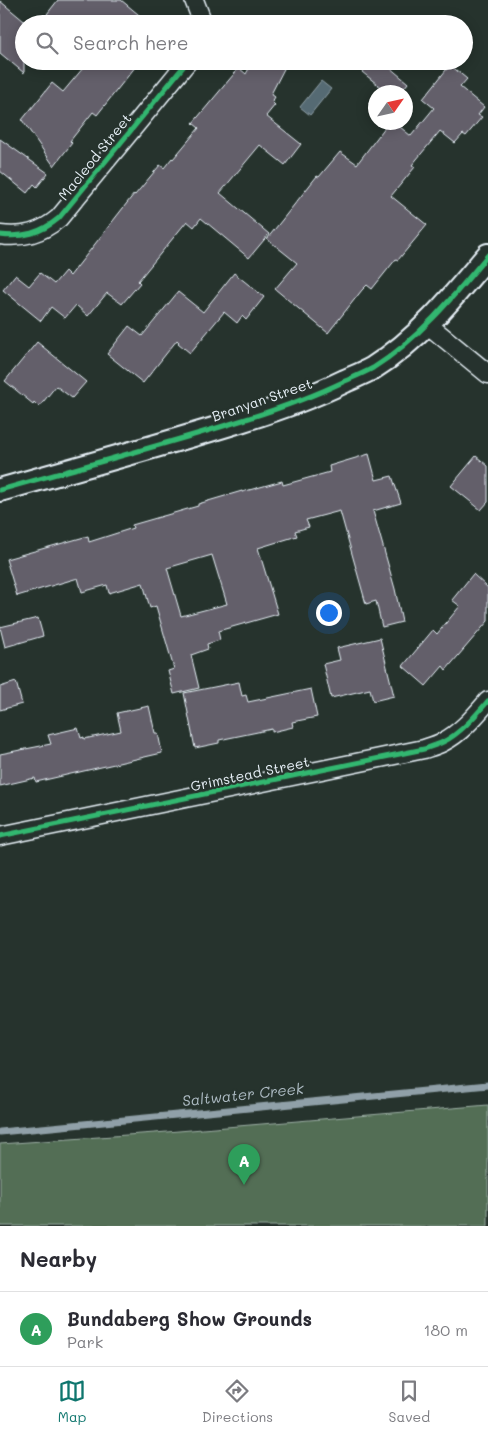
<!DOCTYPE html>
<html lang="en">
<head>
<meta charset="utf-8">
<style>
  :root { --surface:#fff; --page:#f2f2f3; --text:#2b2b33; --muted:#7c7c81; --line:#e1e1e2; --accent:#0f766e }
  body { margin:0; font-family:Mali,sans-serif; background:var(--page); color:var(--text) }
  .compass { position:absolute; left:368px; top:85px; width:45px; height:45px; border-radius:50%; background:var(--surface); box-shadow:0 2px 12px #0003; rotate:56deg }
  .you { position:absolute; left:328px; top:612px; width:18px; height:18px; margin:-12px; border:4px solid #fff; border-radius:50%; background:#1a73e8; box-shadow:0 0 0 8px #1a73e833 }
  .badge { display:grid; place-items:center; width:32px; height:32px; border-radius:50%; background:var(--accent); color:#fff; font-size:16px; font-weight:700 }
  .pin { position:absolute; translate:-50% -41px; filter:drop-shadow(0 1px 2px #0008) }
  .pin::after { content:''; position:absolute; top:26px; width:18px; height:15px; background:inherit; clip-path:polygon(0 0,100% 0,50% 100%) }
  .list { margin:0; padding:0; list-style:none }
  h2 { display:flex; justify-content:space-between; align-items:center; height:65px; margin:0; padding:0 20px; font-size:21px }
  h2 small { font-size:16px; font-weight:400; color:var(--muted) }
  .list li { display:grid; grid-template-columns:32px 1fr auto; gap:15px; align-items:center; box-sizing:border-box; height:75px; padding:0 20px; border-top:1px solid var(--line) }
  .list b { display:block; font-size:19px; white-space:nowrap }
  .list p { margin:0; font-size:16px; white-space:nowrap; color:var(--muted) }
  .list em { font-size:16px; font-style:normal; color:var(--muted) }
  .icon { flex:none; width:28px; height:28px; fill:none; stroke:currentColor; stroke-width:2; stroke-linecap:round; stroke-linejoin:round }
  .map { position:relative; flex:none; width:488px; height:1226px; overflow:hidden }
  .search { position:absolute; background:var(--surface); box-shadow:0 2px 12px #0003; left:15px; right:15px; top:15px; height:55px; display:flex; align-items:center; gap:12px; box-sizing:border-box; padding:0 18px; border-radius:28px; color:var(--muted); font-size:19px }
  .sheet { height:140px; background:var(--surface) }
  nav { display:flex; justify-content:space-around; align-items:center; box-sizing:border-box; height:70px; border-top:1px solid var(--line); background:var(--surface); font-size:14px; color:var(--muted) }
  nav a { display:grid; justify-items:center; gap:2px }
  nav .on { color:var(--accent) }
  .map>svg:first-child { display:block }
</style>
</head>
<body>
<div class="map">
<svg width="488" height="1226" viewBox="0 0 488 1226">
  <rect width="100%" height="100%" fill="#26332d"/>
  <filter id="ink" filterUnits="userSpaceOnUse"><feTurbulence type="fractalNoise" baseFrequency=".02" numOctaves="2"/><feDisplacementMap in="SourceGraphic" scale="10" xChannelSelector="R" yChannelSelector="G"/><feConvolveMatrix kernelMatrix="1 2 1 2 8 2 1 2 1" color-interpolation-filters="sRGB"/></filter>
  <g filter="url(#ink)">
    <path fill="#536e55" stroke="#9eb0a6" d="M488,1105V1226H0V1144L155,1133Z"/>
    <path fill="#556a73" stroke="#90a0a8" d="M321,81L331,89L310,115L300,107Z"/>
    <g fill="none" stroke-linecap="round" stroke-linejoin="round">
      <path stroke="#90a0a8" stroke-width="7" d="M0,1132L488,1085"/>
    </g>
    <path fill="#645f6a" stroke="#e8f1f8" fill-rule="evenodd" d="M58,0H121L150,24H59L47,14Z
      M0,1L24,21V73L0,53Z
      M89,61H140L97,115L93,112L70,141L72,143L54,166L22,120L52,83L63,92Z
      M253,61H288L271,94L275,97L272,102L275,105L266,116L301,144L285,165L260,145L220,193L269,234L249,258L201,218L194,227L187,221L138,281L140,283L122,304L107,293L88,316L76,305L65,318L51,307L41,321L3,290L15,275L29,286L40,273L54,284L65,271L70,276L134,194L135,195L160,165L164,168L172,158L173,159L199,128L193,123L239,68L246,74Z
      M370,61H382L408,83L401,92H387L362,72Z
      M450,65L467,79L460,87L484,107L478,115L482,117L466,136L463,134L455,143L440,131L412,165L415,167L391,196L427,225L398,260L396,259L372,289L367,285L362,290L328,333L275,289L297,263L267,239L317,176L319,177L340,152L357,164L389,122H394L411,136L434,108L423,99Z
      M0,139L48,173L37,187L34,184L27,193L0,171Z
      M234,273L264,297L246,320L242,316L237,323L224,312L190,353L178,343L179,342L177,340L143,383L107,354L129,326L142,336L178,292L203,312Z
      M37,342L86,382L72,398L56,386L39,407L34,402L33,404L5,381Z
      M369,454L376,480L392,476L401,503L373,511L395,589L402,622L382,627L376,601L366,604L340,511L306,520L309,527L295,531L297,536L258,548L278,614L218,631L220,640L207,644L208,649L191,655L199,688L174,694L168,671L174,669L156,606L150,608L143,583L109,593L107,585L82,592L78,578L17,596L6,559L88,536L89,542L133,528L132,525L198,506V504L242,491V492L282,481L283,485L330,472L329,466ZM212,555L227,604L181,616L167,568Z
      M476,456L488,466V502L481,510L451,486Z
      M473,574L488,588V621L446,670L443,666L426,686L403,666L433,630L437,634L460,606L452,600Z
      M38,618L43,636L5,647L0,627Z
      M380,638L394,696L373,701L370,689L331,698L323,664L340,660L337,648Z
      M16,682L22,704L0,710V687Z
      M239,682L242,696L246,695L248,702L311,689L317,717L292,722L293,727L272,732V729L219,740V743L195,748L184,693Z
      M149,706L155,733H158L162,753L36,782L35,778L0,786V754L51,744L48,735L78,728L81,738L84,737V739L121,731L117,713Z"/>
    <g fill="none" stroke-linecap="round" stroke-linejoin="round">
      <g stroke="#e8f1f8" stroke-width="21">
        <path id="minor" d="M194,0L201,18L202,24
          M0,235C23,238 41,233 59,218L188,61
          M427,324L488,374
          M0,836L424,749C430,747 437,745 443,742C461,733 475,716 488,701"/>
      </g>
      <g stroke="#e8f1f8" stroke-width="26">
        <path id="tertiary" d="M0,490C81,467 163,445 243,420C278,409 312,397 345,381C354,377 364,373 373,368C418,340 454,296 488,255"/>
      </g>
      <use href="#minor" stroke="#26332d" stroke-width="18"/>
      <use href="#tertiary" stroke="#26332d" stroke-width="22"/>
      <g stroke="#26332d" stroke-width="8">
        <path id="cycleway" d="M0,235C23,238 41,233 59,218L188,61
          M0,490C81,467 163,445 243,420C278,409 312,397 345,381C354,377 364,373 373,368C418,340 454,296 488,255
          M0,836L424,749C430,747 437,745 443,742C461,733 475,716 488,701"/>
      </g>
      <use href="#cycleway" stroke="#33b770" stroke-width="5"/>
    </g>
  </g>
  <g text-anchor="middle" stroke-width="4.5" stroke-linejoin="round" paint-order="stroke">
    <g font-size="14" fill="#e8f1f8" stroke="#26332d">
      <text transform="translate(95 157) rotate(-51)" y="5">Macleod Street</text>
      <text transform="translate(262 400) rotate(-19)" y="5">Branyan Street</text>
      <text transform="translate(250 774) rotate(-12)" y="5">Grimstead Street</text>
    </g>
    <g font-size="15" font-style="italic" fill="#adbbc3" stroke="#26332d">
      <text transform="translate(243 1095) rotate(-6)" y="5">Saltwater Creek</text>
    </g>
  </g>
</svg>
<svg class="compass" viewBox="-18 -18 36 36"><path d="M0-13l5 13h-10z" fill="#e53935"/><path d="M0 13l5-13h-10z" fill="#7c7c81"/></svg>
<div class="you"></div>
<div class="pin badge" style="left:244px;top:1185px;background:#2e9e5b">A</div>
<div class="search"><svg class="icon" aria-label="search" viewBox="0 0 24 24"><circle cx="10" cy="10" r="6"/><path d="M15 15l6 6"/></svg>Search here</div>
</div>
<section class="sheet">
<h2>Nearby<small></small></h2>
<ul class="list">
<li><span class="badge" style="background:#2e9e5b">A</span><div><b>Bundaberg Show Grounds</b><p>Park</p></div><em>180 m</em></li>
</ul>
</section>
<nav>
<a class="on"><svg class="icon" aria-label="map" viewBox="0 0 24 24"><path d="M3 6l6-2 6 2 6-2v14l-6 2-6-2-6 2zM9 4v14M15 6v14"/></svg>Map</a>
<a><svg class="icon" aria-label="directions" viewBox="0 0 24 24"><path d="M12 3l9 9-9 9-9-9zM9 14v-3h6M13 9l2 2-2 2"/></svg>Directions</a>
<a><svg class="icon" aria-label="saved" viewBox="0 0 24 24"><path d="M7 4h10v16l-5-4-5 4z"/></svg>Saved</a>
</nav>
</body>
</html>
